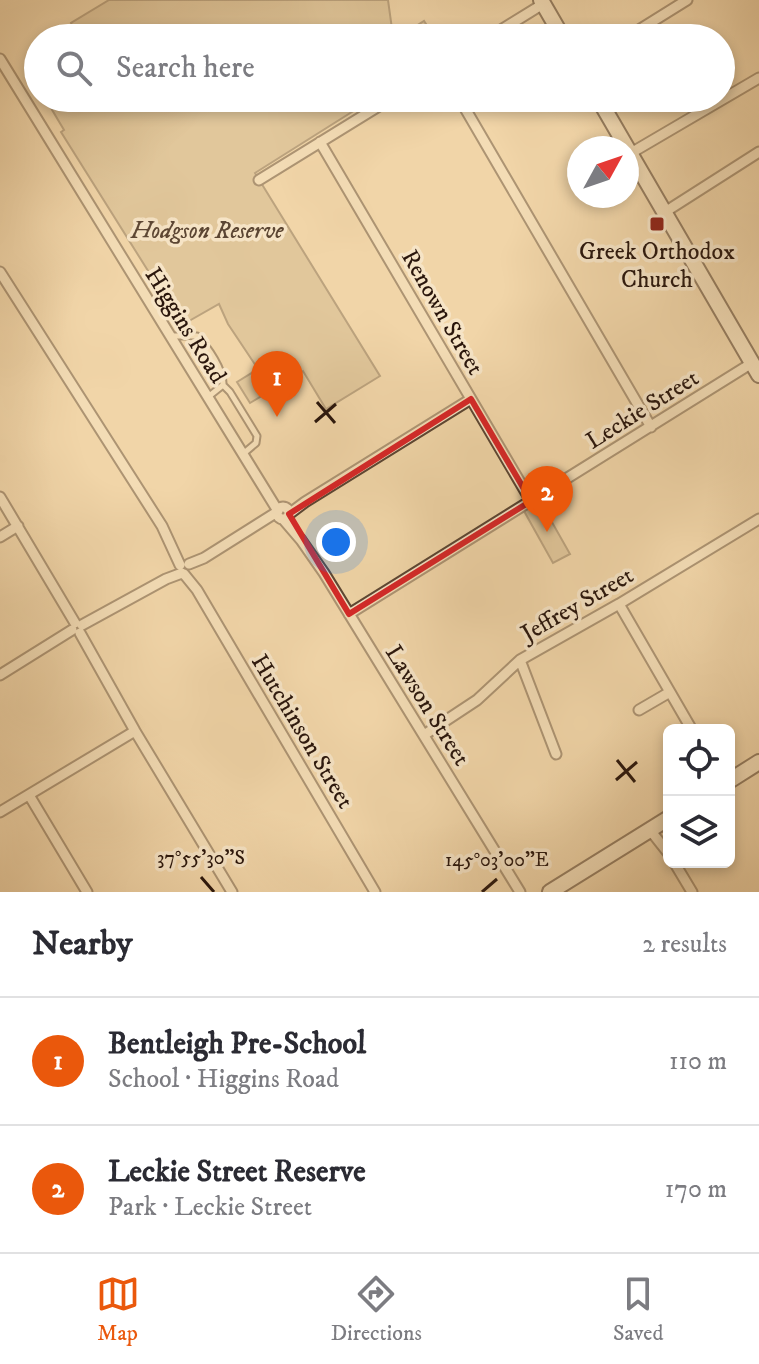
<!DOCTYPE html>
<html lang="en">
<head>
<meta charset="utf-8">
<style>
  :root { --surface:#fff; --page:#f7f7f7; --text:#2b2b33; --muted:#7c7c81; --line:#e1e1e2; --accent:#ea580c }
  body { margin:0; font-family:"IM FELL DW Pica",serif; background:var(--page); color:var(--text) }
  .controls { position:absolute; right:24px; bottom:24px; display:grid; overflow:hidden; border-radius:12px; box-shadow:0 4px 12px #0003 }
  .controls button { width:72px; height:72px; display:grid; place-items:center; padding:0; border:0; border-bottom:2px solid var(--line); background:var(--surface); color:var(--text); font:40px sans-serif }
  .compass { position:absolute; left:567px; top:136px; width:72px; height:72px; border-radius:50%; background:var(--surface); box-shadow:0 4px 12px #0003; rotate:50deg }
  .you { position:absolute; left:336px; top:542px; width:28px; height:28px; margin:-20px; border:6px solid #fff; border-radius:50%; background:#1a73e8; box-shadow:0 0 0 12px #1a73e833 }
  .badge { display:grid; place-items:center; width:52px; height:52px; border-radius:50%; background:var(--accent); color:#fff; font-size:26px; font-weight:700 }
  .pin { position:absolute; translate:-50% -66px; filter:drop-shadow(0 2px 4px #0008) }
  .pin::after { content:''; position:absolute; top:42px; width:28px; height:24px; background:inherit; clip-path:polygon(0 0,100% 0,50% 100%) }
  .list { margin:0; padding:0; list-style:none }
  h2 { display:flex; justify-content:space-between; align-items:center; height:104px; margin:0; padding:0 32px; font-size:34px }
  h2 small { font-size:26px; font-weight:400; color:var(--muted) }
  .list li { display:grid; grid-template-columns:52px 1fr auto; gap:24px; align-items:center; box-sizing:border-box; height:128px; padding:0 32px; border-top:2px solid var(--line) }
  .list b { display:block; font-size:30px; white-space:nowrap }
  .list p { margin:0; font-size:26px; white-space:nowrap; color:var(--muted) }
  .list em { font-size:26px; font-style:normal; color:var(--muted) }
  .icon { flex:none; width:44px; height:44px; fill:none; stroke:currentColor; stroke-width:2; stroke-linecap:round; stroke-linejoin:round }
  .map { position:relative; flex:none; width:759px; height:892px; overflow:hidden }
  .search { position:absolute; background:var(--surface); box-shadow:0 4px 12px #0003; left:24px; right:24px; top:24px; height:88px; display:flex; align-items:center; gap:20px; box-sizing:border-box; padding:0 28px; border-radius:44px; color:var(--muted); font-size:30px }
  .sheet { height:360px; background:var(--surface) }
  nav { display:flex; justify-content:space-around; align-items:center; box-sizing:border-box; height:112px; border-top:2px solid var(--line); background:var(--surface); font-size:22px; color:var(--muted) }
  nav a { display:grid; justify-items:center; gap:4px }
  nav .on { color:var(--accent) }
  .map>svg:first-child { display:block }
</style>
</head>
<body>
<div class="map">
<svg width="759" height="892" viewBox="0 0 759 892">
  <rect width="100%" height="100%" fill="#f1d6a8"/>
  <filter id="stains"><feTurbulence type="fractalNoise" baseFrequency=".0025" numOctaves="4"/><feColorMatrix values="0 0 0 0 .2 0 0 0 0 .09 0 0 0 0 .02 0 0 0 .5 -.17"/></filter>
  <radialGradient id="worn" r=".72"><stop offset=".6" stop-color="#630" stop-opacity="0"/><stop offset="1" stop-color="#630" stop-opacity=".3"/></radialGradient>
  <path fill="#cfb58d" stroke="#7c664c" stroke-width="2" d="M109,0H388L392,29L413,28L424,21L435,38H78L71,23Z
    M45,98H374L255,173L380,376L326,409L303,371L250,403L237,382L258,369L228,324L219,304L182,325L61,132L64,130Z
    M540,501L570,554L553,563L524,511Z"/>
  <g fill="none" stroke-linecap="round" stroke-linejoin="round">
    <g stroke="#5c4633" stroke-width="9">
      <path id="lane" d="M171,336H197C208,347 224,370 223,385L230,392L257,436L256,443L243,454
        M208,397L223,385"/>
    </g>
    <g stroke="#5c4633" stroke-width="13">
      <path id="street" d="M488,38L543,4
        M626,38L687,0
        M0,59L278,511
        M459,98L651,427
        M320,142L531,501
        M631,153L759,78
        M259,180L392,98
        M665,212L759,152
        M0,272L162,526L180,565
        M0,497L75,623
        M277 513a6 6 0 1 1 12 0a6 6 0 1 1-12 0Z
        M289,514L305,502L471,399
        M283,519L301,540L324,573L520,892
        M0,537L18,526
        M189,564L204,558L277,512
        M184,574L197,590L375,892
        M619,604L692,730
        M349,614L752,363
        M82,625L166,579L182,573
        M80,633L135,731L232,892
        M520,660L556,754
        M0,675L72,630
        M639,710L670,692
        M424,735L477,700L520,660L619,604L759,519
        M29,795L87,892
        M0,812L135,731
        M650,830L669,854
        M674,862L692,892"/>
    </g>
    <g stroke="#2a160c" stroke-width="18">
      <path id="secondary" d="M541,0L563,38
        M598,98L759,375
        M729,781L759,762
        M550,892L669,818"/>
    </g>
    <use href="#lane" stroke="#f6e4c6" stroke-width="5"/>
    <use href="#street" stroke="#f6e4c6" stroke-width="9"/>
    <use href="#secondary" stroke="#f6e4c6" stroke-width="14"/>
  </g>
  <path d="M0 0H759V892H0ZM471,399L531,501L349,614L289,514Z" fill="#f1d6a8" fill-opacity=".55" fill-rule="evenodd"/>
  <path fill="none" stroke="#d62828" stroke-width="6" stroke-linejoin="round" d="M471,399L531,501L349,614L289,514Z"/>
  <path fill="none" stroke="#2a160c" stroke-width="3" d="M317,402L335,423M315,422L336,404M617,760L635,782M616,780L637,762M201,877L214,892M482,892L497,879"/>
  <rect fill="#8f2418" stroke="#f6e4c6" stroke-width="3" x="649" y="216" width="16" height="16" rx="4"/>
  <g text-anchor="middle" stroke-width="7" stroke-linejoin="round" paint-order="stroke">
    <g font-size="24" font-style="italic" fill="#5c4633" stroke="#f6e4c6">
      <text x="207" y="238">Hodgson Reserve</text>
    </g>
    <g font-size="24" fill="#2a160c" stroke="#f6e4c6">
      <text x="657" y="259">Greek Orthodox<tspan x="657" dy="28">Church</tspan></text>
    </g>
    <g font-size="24" fill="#2a160c" stroke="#f6e4c6">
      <text transform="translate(443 312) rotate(60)" y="8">Renown Street</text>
      <text transform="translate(186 325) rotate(58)" y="8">Higgins Road</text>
      <text transform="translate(642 409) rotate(-32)" y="8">Leckie Street</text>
      <text transform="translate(577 604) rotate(-30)" y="8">Jeffrey Street</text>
      <text transform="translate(428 705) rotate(58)" y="8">Lawson Street</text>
      <text transform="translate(303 731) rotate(59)" y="8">Hutchinson Street</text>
    </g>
  </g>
  <g font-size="20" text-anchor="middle" fill="#2a160c" stroke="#f6e4c6" stroke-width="7" stroke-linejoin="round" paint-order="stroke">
    <text x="201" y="864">37°55'30"S</text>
    <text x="497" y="866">145°03'00"E</text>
  </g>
  <rect width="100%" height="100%" filter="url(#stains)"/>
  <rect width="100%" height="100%" fill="url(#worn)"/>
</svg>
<div class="controls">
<button><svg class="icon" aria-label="locate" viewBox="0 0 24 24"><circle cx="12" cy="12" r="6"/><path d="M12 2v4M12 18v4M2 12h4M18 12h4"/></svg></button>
<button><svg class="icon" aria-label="layers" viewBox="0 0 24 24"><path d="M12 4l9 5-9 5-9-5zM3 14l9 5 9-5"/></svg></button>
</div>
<svg class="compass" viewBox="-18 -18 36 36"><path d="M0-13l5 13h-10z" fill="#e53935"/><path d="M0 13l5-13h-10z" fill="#7c7c81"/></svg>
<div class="you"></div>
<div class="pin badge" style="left:277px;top:417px">1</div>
<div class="pin badge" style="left:547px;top:532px">2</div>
<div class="search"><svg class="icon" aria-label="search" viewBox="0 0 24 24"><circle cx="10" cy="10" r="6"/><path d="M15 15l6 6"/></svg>Search here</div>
</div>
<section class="sheet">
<h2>Nearby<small>2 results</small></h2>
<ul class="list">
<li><span class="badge">1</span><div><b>Bentleigh Pre-School</b><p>School · Higgins Road</p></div><em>110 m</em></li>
<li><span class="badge">2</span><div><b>Leckie Street Reserve</b><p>Park · Leckie Street</p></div><em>170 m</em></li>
</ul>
</section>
<nav>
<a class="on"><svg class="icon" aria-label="map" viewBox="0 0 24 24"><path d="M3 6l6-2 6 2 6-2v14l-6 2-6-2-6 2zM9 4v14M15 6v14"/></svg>Map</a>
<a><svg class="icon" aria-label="directions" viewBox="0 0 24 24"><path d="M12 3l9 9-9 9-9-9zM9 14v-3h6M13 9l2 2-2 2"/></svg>Directions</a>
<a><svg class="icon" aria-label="saved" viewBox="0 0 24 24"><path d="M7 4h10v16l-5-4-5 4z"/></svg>Saved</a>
</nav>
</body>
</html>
